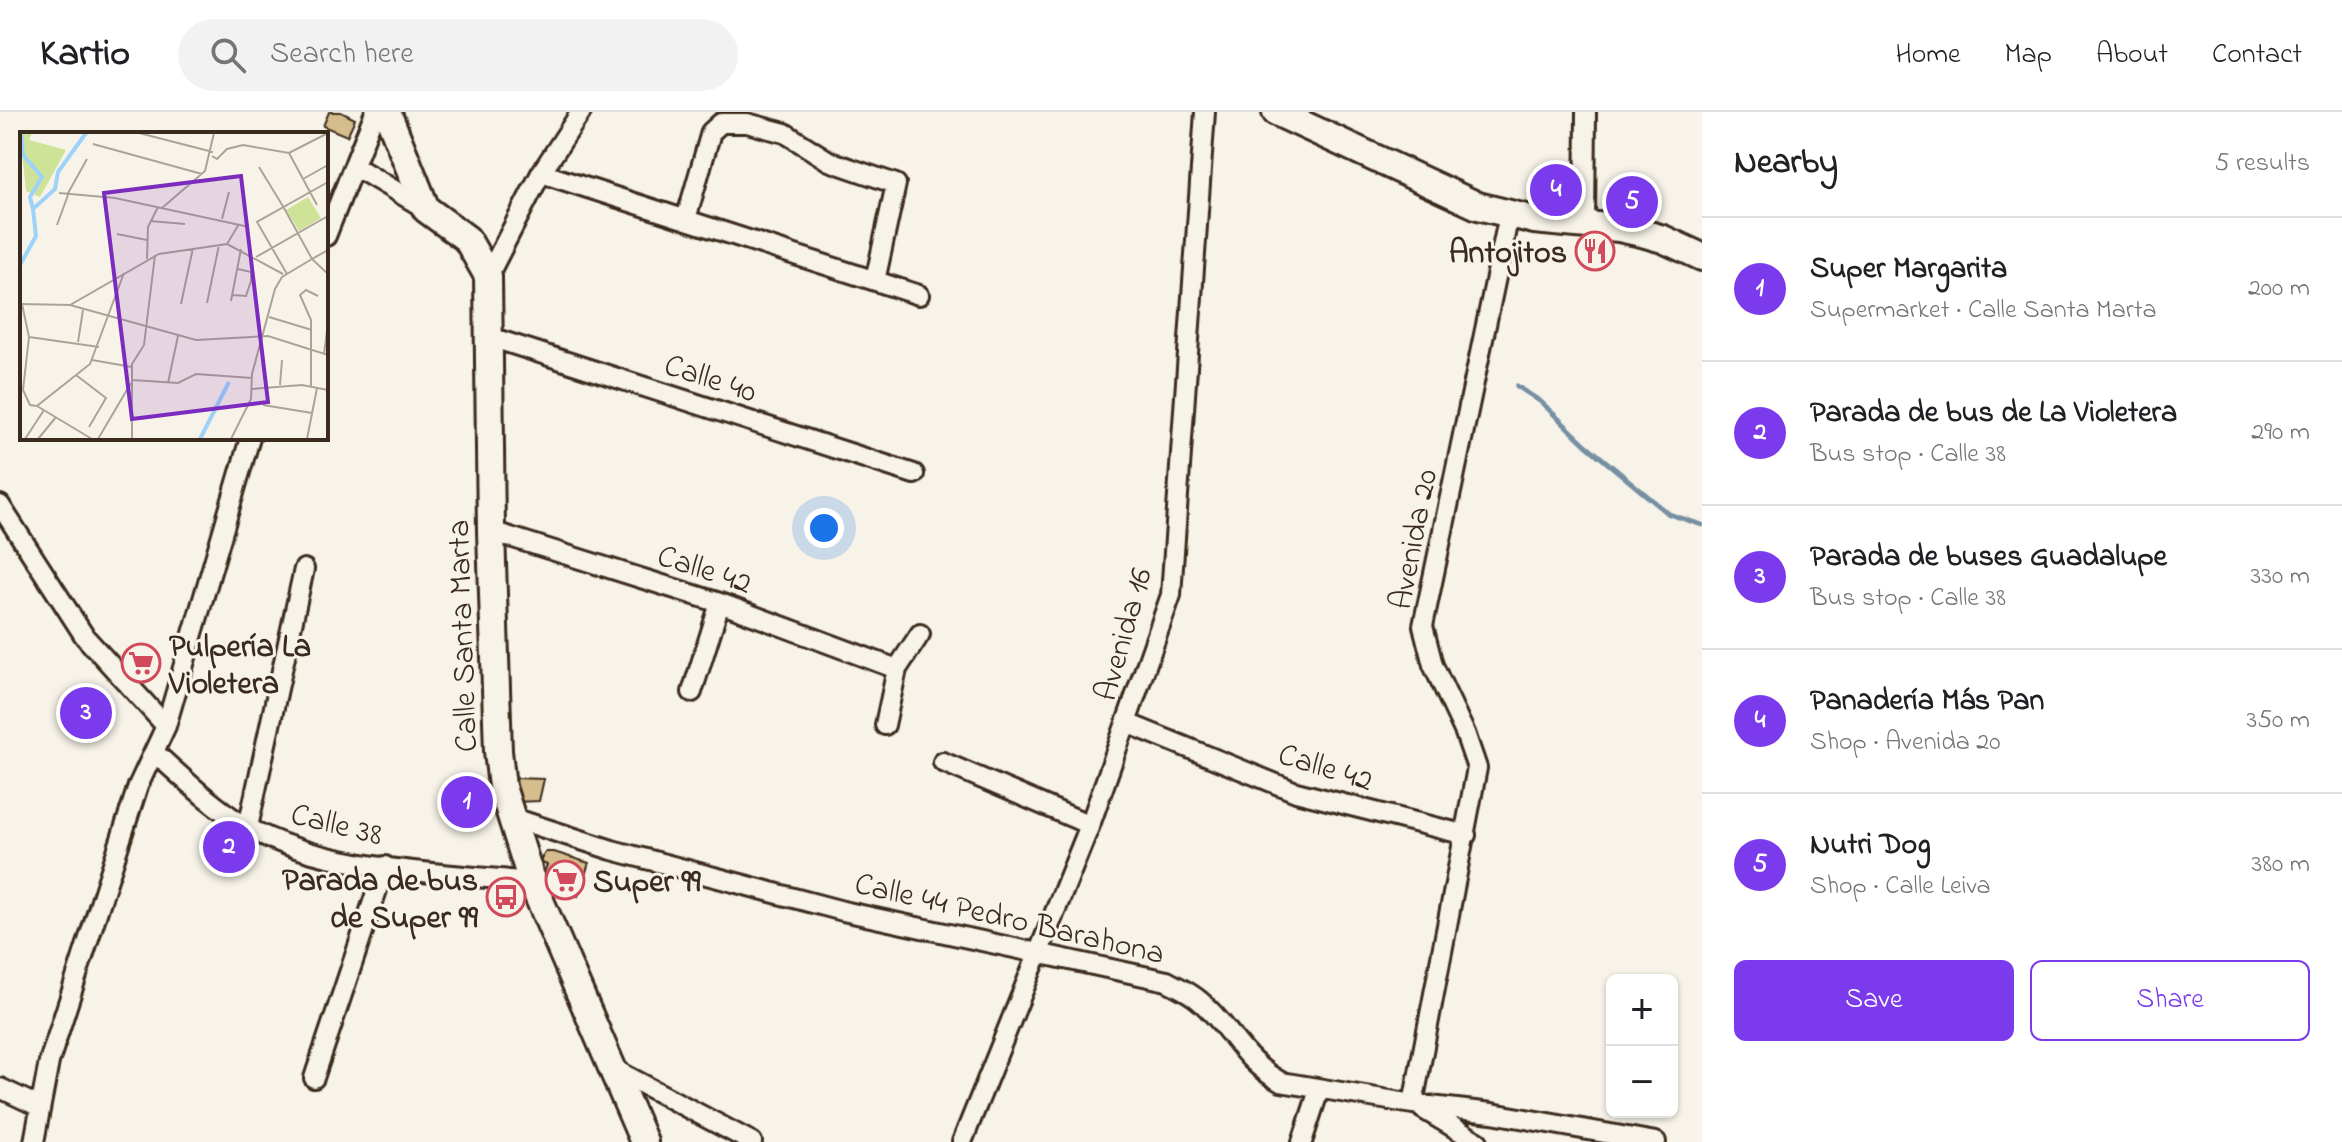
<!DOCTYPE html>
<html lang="en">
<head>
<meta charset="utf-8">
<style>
  :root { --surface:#fff; --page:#f2f2f2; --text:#202124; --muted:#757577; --line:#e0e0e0; --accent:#7c3aed }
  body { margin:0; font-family:"Indie Flower",sans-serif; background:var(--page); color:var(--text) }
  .controls { position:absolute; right:24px; bottom:24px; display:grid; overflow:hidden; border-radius:12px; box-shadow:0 2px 6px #0004 }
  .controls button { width:72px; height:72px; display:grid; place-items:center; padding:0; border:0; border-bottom:2px solid var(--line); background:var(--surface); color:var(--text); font:40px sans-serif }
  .you { position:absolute; left:824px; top:416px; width:28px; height:28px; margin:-20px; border:6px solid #fff; border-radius:50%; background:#1a73e8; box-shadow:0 0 0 12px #1a73e833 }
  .badge { display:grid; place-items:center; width:52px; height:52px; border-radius:50%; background:var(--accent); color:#fff; font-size:26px; font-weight:700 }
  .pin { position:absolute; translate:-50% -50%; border:4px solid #fff; box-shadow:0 2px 8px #0006 }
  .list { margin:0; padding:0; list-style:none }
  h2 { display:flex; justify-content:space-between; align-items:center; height:104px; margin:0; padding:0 32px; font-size:34px }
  h2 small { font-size:26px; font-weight:400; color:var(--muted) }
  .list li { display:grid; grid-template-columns:52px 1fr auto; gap:24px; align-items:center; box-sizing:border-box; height:144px; padding:0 32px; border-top:2px solid var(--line) }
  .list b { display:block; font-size:30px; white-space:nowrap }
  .list p { margin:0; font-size:26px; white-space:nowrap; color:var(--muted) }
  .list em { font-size:26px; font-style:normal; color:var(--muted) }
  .actions { display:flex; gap:16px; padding:24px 32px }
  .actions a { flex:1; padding:18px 0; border:2px solid var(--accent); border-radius:12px; text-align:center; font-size:28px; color:var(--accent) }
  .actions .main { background:var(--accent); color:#fff }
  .icon { flex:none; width:44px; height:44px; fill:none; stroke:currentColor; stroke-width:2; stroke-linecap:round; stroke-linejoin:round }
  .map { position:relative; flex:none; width:1702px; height:1030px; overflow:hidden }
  header { display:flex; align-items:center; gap:48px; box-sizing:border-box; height:112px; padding:0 40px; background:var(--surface); border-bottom:2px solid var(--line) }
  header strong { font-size:38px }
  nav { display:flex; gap:44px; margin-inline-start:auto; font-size:28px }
  .search { width:560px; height:72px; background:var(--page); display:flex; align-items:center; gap:20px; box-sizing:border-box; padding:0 28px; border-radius:44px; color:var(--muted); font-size:30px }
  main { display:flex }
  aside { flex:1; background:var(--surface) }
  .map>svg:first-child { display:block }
</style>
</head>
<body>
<header>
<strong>Kartio</strong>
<div class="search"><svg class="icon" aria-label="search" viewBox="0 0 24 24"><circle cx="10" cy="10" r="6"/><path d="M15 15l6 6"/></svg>Search here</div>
<nav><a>Home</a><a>Map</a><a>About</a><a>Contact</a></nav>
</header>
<main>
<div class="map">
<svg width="1702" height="1030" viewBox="0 0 1702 1030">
  <rect width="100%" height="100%" fill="#f7f3e8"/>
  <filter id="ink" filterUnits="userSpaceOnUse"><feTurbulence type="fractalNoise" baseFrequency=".0125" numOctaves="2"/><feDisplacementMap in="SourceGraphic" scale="16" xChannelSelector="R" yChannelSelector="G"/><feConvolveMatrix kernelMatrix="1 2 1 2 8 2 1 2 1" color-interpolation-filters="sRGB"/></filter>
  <g filter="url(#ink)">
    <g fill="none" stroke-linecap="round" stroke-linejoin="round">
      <path stroke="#768fa3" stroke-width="5" d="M1517,274L1541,290L1586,333L1669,402L1702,413"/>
    </g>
    <path fill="#d6bd8d" stroke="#3b2a1e" stroke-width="2" d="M329,0H341L355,7L347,24L323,14Z
      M1549,57L1568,59L1563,99L1544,97Z
      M1590,130L1604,132L1599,149L1586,145Z
      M514,666L544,667L539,689L514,690Z
      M478,674L484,700L455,707L449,681Z
      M546,740H554L589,751L578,784L549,775L544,760L547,753L542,751V745Z"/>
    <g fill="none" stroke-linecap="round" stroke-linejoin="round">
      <g stroke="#3b2a1e" stroke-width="24">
        <path id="street" d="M354,54L426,97
          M541,61L919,183
          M686,107L711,20L721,11H747L785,21L829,49L896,72L875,169
          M1585,112L1586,0
          M326,124L375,0
          M488,164L541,61L581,0
          M490,225L914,362
          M0,393L85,525L166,614
          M491,419L720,491L897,557
          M692,580L720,491
          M1127,611L1296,680L1466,723
          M885,613L897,557L920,522
          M155,641C184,667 212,694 245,714C323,759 443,761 532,770
          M943,650L1090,713
          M510,705L612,738L843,799L1167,869C1178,875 1190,880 1200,889C1232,916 1241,948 1281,970L1413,992L1492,1001L1656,1030
          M248,715L304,457
          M612,956L752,1030
          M314,966L385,754
          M0,976L40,995
          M1413,992L1477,656L1465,621L1433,553L1423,514L1509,103
          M1423,997L1478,1030
          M34,1030L49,950L138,674L166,614L250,326
          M962,1030L1090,713L1171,483L1205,0
          M1302,1030L1319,978"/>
      </g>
      <g stroke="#3b2a1e" stroke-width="32">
        <path id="secondary" d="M387,0L426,97L467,127L488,164L491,419L498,639L502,675L532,770L644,1030
          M1276,0L1478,94L1534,108L1619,116L1642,121L1663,127L1702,145"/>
      </g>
      <use href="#street" stroke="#f7f3e8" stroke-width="18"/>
      <use href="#secondary" stroke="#f7f3e8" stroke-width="26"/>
    </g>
  </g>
  <defs>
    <g id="restaurant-ring" transform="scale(2)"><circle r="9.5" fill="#f7f3e8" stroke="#d1495b" stroke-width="1.5"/><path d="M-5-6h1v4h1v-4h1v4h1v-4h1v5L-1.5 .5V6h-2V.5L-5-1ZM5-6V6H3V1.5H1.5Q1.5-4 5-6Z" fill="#d1495b"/></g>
    <g id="supermarket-ring" transform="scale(2)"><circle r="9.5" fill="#f7f3e8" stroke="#d1495b" stroke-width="1.5"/><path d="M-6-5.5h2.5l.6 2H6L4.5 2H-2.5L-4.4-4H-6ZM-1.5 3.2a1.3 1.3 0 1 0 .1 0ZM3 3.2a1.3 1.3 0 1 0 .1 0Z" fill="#d1495b"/></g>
    <g id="bus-ring" transform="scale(2)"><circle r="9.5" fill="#f7f3e8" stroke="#d1495b" stroke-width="1.5"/><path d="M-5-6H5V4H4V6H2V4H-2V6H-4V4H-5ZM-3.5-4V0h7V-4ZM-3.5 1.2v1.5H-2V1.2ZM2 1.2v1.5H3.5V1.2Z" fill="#d1495b"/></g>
  </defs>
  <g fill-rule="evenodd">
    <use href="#restaurant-ring" x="1595" y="139"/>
    <use href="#supermarket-ring" x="141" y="551"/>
    <use href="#supermarket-ring" x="565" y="768"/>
    <use href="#bus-ring" x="506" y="785"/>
  </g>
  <g text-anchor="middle" stroke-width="6" stroke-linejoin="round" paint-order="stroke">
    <g font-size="32" font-weight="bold" fill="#3b2a1e" stroke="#f7f3e8" text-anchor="end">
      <text x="1567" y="150">Antojitos</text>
      <text x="169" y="544" text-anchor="start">Pulpería La<tspan x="169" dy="37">Violetera</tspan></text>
      <text x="478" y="778">Parada de bus<tspan x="478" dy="37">de Super 99</tspan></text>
      <text x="593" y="779" text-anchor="start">Super 99</text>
    </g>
    <g font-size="32" fill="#3b2a1e" stroke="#f7f3e8">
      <text transform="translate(711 265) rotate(18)" y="11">Calle 40</text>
      <text transform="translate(1412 427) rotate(-79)" y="11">Avenida 20</text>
      <text transform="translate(705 456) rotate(18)" y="11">Calle 42</text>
      <text transform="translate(1122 522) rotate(-74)" y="11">Avenida 16</text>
      <text transform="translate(461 524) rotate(-92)" y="11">Calle Santa Marta</text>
      <text transform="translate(1326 654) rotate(17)" y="11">Calle 42</text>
      <text transform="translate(337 711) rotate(14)" y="11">Calle 38</text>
      <text transform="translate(1010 805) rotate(13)" y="11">Calle 44 Pedro Barahona</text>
    </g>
  </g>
  <g transform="translate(20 20)">
    <rect width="308" height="308" fill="#f7f3e8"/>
    <path d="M0,1H12L9,8L46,18L20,65L6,59Z" fill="#cee398"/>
    <path d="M288,65L301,86L279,99L266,78Z" fill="#cee398"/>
    <path fill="none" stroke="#9dd2fb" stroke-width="4" d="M1,1L3,23L22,45L10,65L13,77M0,133L16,104L13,77L35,57L38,40L66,1M180,307L209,250"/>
    <path fill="none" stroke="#aca397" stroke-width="2" d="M119,1L193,20M73,12L182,42M269,21L297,73M192,24L197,27L207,17L223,13L269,21L308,1M239,35L264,76M283,47L308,33M39,61L95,66L229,95M47,63L67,27M142,76L185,39L194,1M202,87L209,60M130,89L165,92M37,93L48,63M97,102L127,108M207,112L263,142M308,118L292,127L308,142M236,125L308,84M127,127L128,95L138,75M267,142L237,90L308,50M213,163L226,164L231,149V140L218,137M211,169L221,117M187,171L199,113M0,172L50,173L139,122L207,112L219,92M2,172L9,205L3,258L10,273L17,274M161,172L173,116M50,173L176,208L248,204L308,223M249,185L292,198M9,205L79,215M58,210L63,178M304,222L308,191M72,228L112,235M56,243L86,266L69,295M112,248L158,251L176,242L232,246M148,251L158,204M260,253L262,228M291,254V188L280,163L286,158L298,164M232,257L282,253L308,258M243,273L292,281M5,307L24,278M18,307L36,285M72,307L17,274L70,232L104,141M78,307L111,251M112,307V232L124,213L135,123M211,307L231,267L232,242L255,157L262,145L292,127L264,76M287,307L297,256"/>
    <path fill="#7b2cbf" fill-opacity="0.15" stroke="#7b2cbf" stroke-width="4" d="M221,44L248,270L112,287L84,61Z"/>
    <rect width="308" height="308" fill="none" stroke="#3b2a1e" stroke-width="4"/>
  </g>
</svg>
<div class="controls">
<button>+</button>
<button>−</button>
</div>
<div class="you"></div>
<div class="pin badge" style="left:467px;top:690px">1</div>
<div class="pin badge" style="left:229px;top:735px">2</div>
<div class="pin badge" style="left:86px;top:601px">3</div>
<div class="pin badge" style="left:1556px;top:78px">4</div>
<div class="pin badge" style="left:1632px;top:90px">5</div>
</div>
<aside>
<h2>Nearby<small>5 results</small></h2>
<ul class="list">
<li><span class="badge">1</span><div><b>Super Margarita</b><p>Supermarket · Calle Santa Marta</p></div><em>200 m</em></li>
<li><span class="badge">2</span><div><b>Parada de bus de La Violetera</b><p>Bus stop · Calle 38</p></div><em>290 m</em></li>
<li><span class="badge">3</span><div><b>Parada de buses Guadalupe</b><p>Bus stop · Calle 38</p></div><em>330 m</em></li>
<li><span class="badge">4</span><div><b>Panadería Más Pan</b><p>Shop · Avenida 20</p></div><em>350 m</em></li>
<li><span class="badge">5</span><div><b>Nutri Dog</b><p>Shop · Calle Leiva</p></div><em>380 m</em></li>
</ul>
<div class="actions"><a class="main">Save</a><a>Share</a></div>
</aside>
</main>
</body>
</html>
